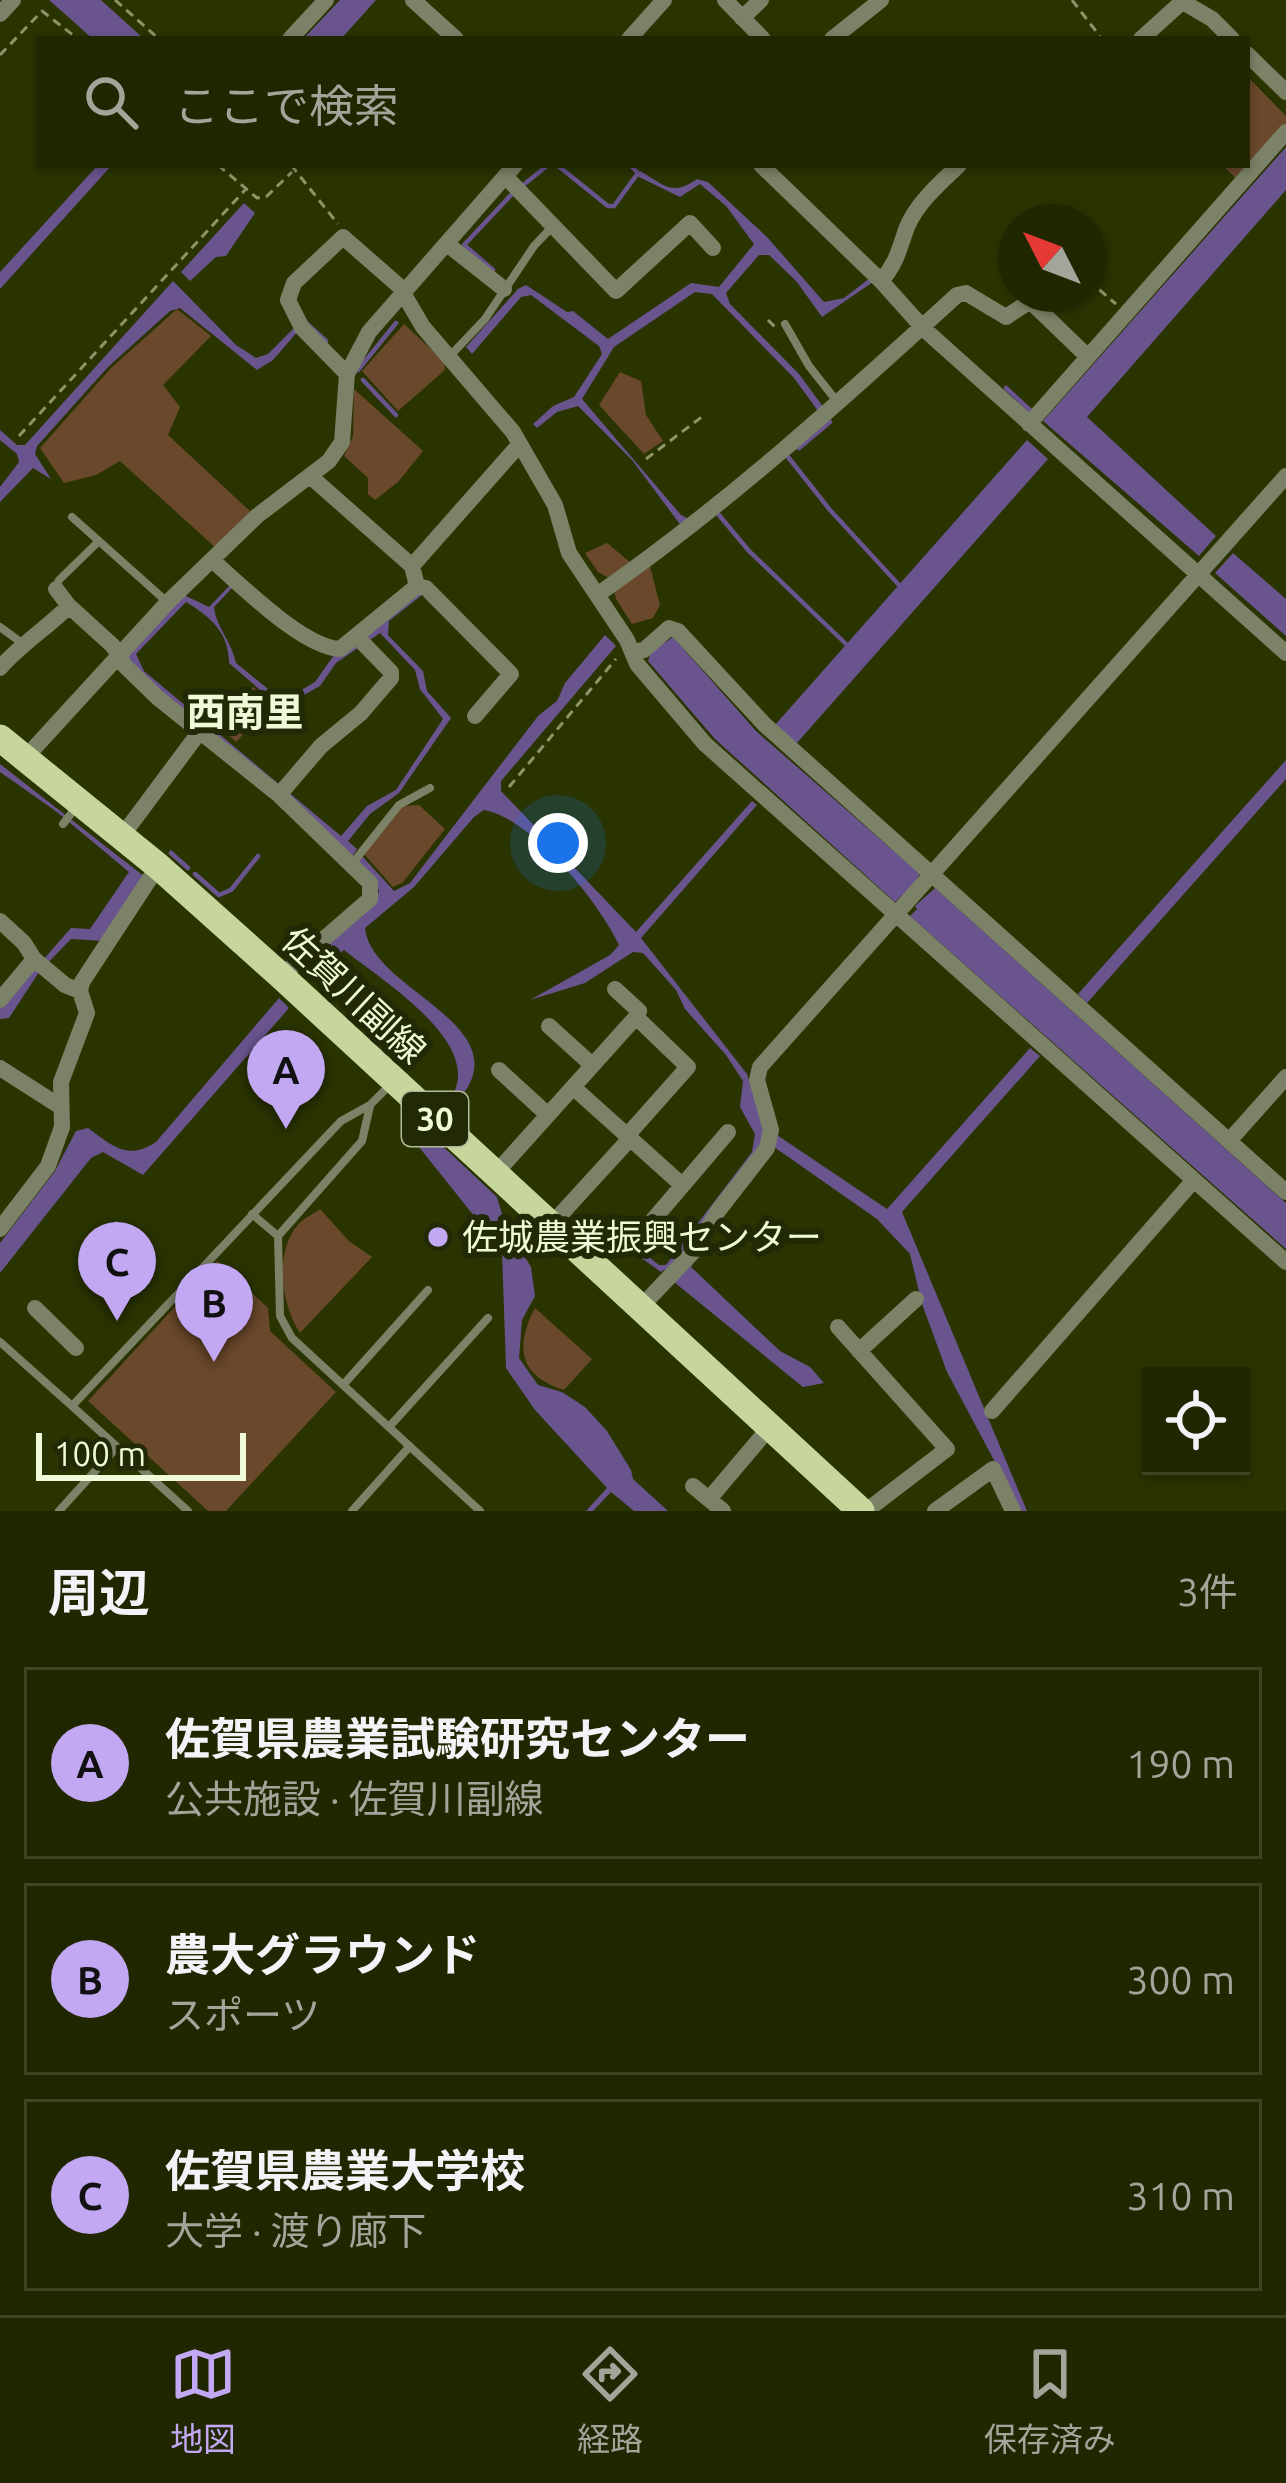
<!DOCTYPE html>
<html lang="ja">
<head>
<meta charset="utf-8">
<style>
  :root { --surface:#202700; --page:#282f0a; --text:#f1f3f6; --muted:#a2a599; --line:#3d4422; --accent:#c2a7f2 }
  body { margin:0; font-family:Ubuntu,"Noto Sans JP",sans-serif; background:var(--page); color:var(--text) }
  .controls { position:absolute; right:36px; bottom:36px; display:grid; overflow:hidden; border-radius:0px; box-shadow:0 3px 9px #0004 }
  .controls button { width:108px; height:108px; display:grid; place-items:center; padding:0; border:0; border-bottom:3px solid var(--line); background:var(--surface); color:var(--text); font:60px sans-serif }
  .compass { position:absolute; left:998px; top:204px; width:108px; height:108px; border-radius:50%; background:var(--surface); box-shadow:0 3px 9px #0004; rotate:312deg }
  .scale { position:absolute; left:36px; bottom:30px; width:210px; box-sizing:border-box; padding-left:12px; border:6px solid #f0fad8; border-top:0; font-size:33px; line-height:42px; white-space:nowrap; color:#f0fad8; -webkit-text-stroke:9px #212906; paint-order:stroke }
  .you { position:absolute; left:558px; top:843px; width:42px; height:42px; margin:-30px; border:9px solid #fff; border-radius:50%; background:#1a73e8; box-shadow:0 0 0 18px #1a73e833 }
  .badge { display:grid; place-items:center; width:78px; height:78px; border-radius:50%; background:var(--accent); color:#111; font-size:39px; font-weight:700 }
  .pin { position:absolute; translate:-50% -99px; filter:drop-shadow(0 3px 6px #0008) }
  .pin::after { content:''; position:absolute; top:63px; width:42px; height:36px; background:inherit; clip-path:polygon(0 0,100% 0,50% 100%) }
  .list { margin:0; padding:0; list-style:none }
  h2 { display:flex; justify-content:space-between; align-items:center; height:156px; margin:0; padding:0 48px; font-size:51px }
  h2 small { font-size:39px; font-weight:400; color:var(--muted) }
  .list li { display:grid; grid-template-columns:78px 1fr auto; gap:36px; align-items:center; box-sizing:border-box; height:192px; margin:0 24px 24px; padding:0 24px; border:3px solid var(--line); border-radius:0px }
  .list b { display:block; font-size:45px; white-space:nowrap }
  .list p { margin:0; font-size:39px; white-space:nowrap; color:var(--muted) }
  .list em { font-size:39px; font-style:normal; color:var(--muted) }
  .icon { flex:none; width:66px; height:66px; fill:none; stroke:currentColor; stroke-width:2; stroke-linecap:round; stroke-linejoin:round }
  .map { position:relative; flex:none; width:1286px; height:1511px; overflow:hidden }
  .search { position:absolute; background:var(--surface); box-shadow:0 3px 9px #0004; left:36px; right:36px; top:36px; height:132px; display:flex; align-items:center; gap:30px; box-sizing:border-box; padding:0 42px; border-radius:0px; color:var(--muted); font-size:45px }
  .sheet { height:804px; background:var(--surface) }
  nav { display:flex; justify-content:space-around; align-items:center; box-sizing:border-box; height:168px; border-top:3px solid var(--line); background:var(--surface); font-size:33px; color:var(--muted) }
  nav a { display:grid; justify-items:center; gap:6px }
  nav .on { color:var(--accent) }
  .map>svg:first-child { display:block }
</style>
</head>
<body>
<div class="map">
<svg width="1286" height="1511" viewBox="0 0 1286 1511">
  <rect width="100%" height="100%" fill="#2a3400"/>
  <path fill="#69482b" d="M1247,76L1286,116V127L1238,180L1222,165H1247Z
    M177,309L211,336L163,385L180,407L168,435L252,513L217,549L120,461L96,475L64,483L40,448L111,368Z
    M404,324L444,361L445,370L398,411L362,371Z
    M620,372L641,381L646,415L663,441L644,454L599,405Z
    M354,389L423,451L398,482L375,500L368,494V478L344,456L353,436Z
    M607,543L630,562L650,566L660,605L653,618L632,624L616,599L612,580L598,572L585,553Z
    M253,687L278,709L265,727L255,722L236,742L217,724Z
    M419,805L445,829L403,882L393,887L364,854L403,806Z
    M320,1209L349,1241L372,1257L300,1333C282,1306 274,1256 296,1227C301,1220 313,1214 320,1209Z
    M217,1261L268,1308L270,1331L336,1392L226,1511H208L88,1401Z
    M535,1308L592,1359L564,1390C520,1376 514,1348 535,1308Z"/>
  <path fill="#6a548e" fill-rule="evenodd" d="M49,0H101L144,39H93Z
    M340,0H376L341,39H303Z
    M1286,147V190L1087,417L1216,536L1199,556L1043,421Z
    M98,165H112L0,289V272Z
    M640,171C665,185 671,197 697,179L708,182L767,237L824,302L844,298L870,278L873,282L822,317L797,282L769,255H759L726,293L730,304L799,374L824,408L818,411L794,378L712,294L695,292L614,347L582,399L681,515L691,520L682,527L632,460L578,406L557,412L537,428L533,424L553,406L574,397L602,354L599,346L531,295L521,297L472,354L466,347L518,289L526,285L567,312L573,311L608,339L691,283L719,287L754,244L726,206L700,184L680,197L637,176Z
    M244,203L255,213L226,256L216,257L190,281L181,272Z
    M173,281L236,345L256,358L268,354L295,327L298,331L273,360L257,370L180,308L170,311L108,367L37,446L35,454L51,479L33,468L0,502V487L19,462L17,454L0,440V430L17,445H25Z
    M1027,440L1048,459L796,744L775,725Z
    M1233,553L1286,599V636L1215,573Z
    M232,583L234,586L214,607C216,627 232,642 236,663L283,701L315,682L334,655L419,591L422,595L389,621L388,635L423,671L427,691L451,718L399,793L370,814L348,841L357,849L352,857L140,673L128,657L184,595L209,607ZM186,602C211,617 229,633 229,663L281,708L320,686L336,663L380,633L415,670L420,689L443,719L396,790L367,806L341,836L144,671L136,654Z
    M605,635L616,646L501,781V791L636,932L752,801L757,805L641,938L747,1074L765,1131L764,1138L691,1267L780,1351L810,1367L824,1383L803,1387L674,1282L676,1279L666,1269L661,1272L633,1252L640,1250L659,1265H666L752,1152L755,1134L740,1107L743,1081L726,1055L685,1009L676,990L643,953L633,952L585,983L530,1000L610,955L619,945C598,901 533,819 484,810L474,817L414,887L365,928C371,993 534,1027 451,1108L446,1104C495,1049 381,980 344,950L327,962L315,981L305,971L306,961L375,902L379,891L375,880L355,861L362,856L394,891L410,883L538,716L557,701L565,683Z
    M673,637L756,731L920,874L905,897L902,895L895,902L715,739L648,661L651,652Z
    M1286,760V779L1087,1003L1078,994Z
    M0,764L145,877L105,941L71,939L39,972L9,1018L0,1019V1009L71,928L90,929L129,872L57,812L0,772Z
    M935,888L1286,1203V1249L910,916L917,909L915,906Z
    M279,998L289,1008L143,1175L103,1152L91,1158L0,1273V1243L55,1171L76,1131L88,1128C113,1146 127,1161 156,1142Z
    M1030,1048L1040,1056L902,1212L1027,1511H1021L947,1372L922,1304L910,1254L877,1219L774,1147L777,1135L887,1209Z
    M420,1125L497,1197L505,1224L531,1267L535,1296L522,1320L519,1358L538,1385L562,1392L585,1407L607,1431L631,1470L633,1479L668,1511H634L611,1492L593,1511H586L607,1488L535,1410L506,1368L502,1251L411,1137Z"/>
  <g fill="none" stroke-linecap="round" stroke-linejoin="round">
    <path stroke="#6a548e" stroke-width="4.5" d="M557,165L608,206H614L638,173L630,165
      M522,186L548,165
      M493,270L464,245L512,194
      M305,322L326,341
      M358,370L396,323
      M363,380L396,415
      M1006,388L1031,411
      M799,448L830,422
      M788,457L830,510L899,585
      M719,515L749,551L846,644
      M171,853L188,868
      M195,874L219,895L231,890L258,856"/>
    <path stroke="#8b9569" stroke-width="3" stroke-dasharray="9 6" stroke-linecap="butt" d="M115,0L159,39
      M1072,0L1102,39
      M0,55L42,11L78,39
      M218,165L257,198L267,196L292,172
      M291,165L338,224
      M1088,280L1116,304
      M768,320L776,328
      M19,436L245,190
      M646,459L703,416
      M509,787L616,659
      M115,1222L157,1261"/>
    <path stroke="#7b8267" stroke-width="8" d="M785,324L809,366L839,404
      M450,356L485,319L534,246L552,227
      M72,517L166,601
      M56,588L59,580L99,541
      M0,627L22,643
      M63,824L77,806
      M352,864L399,805L430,788
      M370,1106L362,1141L278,1236L280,1316L292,1338L480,1511
      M252,1214L278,1236
      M0,1342L72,1406
      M343,1385L428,1290
      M389,1427L488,1318
      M59,1511L117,1447
      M188,1511L72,1406L341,1121L370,1105L389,1086
      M352,1511L410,1446"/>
    <path stroke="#7b8267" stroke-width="16" d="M413,0L456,39
      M725,0L763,39
      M1183,2L1212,19L1232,39
      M0,14L13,0
      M742,18L761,0
      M290,39L326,0
      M629,39L664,0
      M832,39L881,0
      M1141,39L1184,0
      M1247,54L1286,92
      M761,165L881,281L924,329L1286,653
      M505,176L616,291L690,223L713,248
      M447,244L504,289
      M881,281C897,263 899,249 907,227C917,203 940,183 959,165
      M347,374L302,328L288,300L294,283L343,237L399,286L423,327L513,432L555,505L569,553L627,640L637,664L705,744L1286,1262
      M1029,424L1286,132
      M310,476L412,566
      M212,560C241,585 302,647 340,649L417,586L412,566L519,445
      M417,586L426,588L511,674L475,716
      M56,589L69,606
      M597,595C726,505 841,401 957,295L966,293L1006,317L1030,301L1088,357
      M632,652L644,650L669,628L678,631L765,725L1286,1192
      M0,668C21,644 47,628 69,606L113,646L125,666L158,698L279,795L370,883V899L281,976
      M26,757L168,602L257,516L329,461L342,442L347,374L369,332L515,165
      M279,795L321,746L361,713L391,678V672L358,638
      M122,836L198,734
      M0,921L24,943L34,959L0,1000
      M34,959L65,985L80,991
      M615,989L639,1011L636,1017
      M549,1026L592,1065
      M0,1068L61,1107
      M499,1070L548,1115
      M573,1087L682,1185
      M1229,1141L1286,1077
      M495,1174L636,1017L688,1067L632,1130L626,1143L551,1225
      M647,1227L728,1132
      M0,1229L48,1166L62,1127L61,1082L87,1013L80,991L82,982L158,866
      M35,1308L76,1348
      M640,1308L693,1252L718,1211L767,1148L771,1130L757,1080L760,1067L1286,476
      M838,1327L947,1449L866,1511
      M859,1351L916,1299
      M992,1411L1194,1180
      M693,1486L723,1511
      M709,1499L770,1427
      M935,1511L993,1469L1013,1511"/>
    <path stroke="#c7d69d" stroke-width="27" d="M0,738L158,866L281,976L861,1511"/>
  </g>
  <circle fill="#c2a7f2" stroke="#212906" stroke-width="4.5" cx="438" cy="1237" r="12"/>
  <g text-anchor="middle" stroke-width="12" stroke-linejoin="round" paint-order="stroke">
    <rect fill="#212906" stroke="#b2bb99" stroke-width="3" x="402" y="1092" width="66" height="54" rx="9"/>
    <g font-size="33" font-weight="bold" fill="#f0fad8">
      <text x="435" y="1131">30</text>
    </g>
    <g font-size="36" fill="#f0fad8" stroke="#212906">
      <text transform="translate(354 995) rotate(43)" y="13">佐賀川副線</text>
    </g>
    <g font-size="36" fill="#f0fad8" stroke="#212906" text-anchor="start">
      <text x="462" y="1250">佐城農業振興センター</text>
    </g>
    <g font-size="39" font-weight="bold" fill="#f0fad8" stroke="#212906">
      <text x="245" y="726">西南里</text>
    </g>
  </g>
</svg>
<div class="controls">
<button><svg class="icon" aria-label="locate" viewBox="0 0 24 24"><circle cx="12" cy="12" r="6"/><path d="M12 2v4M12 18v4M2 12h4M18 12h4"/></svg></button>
</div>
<svg class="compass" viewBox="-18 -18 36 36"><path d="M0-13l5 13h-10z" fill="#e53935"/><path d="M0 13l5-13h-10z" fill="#a2a599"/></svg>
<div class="scale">100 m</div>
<div class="you"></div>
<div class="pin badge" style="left:286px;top:1129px">A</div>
<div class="pin badge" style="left:214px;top:1362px">B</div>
<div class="pin badge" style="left:117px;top:1321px">C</div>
<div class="search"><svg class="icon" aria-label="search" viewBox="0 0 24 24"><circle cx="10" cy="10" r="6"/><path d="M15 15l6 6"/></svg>ここで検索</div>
</div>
<section class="sheet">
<h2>周辺<small>3件</small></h2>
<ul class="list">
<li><span class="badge">A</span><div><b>佐賀県農業試験研究センター</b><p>公共施設 · 佐賀川副線</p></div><em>190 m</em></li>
<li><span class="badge">B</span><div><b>農大グラウンド</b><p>スポーツ</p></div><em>300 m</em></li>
<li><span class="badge">C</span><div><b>佐賀県農業大学校</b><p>大学 · 渡り廊下</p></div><em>310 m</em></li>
</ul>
</section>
<nav>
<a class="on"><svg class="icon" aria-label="map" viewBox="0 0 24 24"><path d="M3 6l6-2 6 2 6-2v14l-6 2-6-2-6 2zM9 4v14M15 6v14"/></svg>地図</a>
<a><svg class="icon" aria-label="directions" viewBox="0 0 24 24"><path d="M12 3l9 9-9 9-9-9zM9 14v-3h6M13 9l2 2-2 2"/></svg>経路</a>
<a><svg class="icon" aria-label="saved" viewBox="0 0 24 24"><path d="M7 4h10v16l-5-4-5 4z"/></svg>保存済み</a>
</nav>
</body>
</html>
